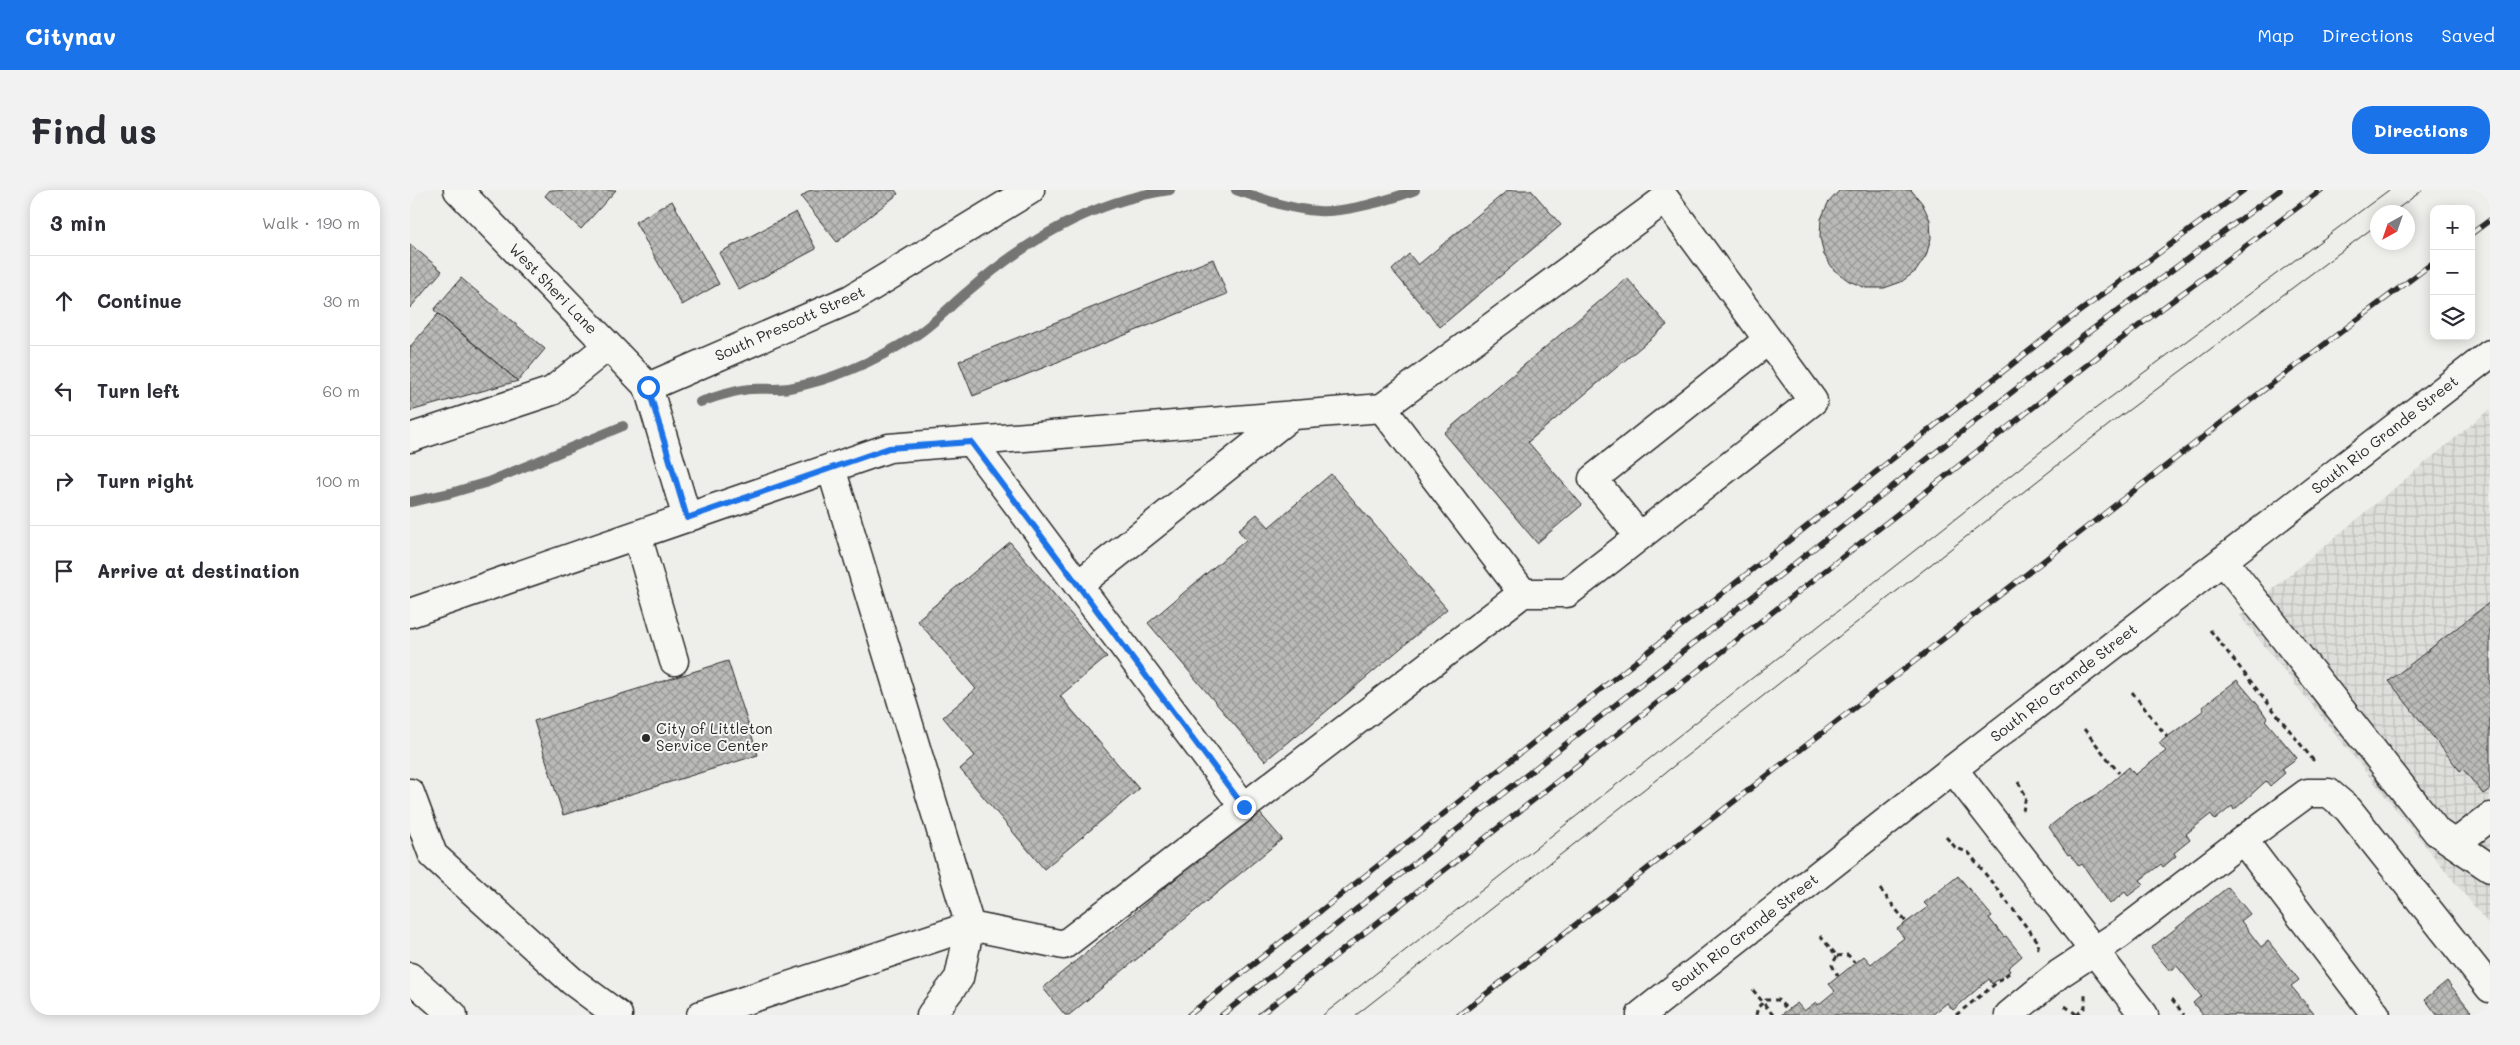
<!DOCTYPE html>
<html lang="en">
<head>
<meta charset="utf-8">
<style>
  :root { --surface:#fff; --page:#f2f2f3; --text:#2b2b33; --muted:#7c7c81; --line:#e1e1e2; --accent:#1a73e8 }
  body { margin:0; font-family:Mali,sans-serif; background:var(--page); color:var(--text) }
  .controls { position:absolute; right:15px; top:15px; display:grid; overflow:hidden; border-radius:10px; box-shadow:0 2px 12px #0003 }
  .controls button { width:45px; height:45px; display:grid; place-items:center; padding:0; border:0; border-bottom:1px solid var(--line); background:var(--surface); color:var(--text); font:25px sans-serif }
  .compass { position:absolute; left:1960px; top:15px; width:45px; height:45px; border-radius:50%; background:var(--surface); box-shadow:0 2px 12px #0003; rotate:220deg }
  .stop { position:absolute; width:15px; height:15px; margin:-11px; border:4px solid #1a73e8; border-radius:50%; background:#fff }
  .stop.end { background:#1a73e8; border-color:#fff; box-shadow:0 1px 5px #0008 }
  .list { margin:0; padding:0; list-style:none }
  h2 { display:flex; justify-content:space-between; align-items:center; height:65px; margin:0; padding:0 20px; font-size:21px }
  h2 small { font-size:16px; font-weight:400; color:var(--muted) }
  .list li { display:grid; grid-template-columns:32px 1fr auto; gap:15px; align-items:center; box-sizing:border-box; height:90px; padding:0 20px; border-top:1px solid var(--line) }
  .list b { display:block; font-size:19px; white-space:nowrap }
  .list em { font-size:16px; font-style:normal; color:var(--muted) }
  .icon { flex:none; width:28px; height:28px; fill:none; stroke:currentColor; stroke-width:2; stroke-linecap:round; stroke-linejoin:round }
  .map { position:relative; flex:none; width:2080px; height:825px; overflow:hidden; border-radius:20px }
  header { display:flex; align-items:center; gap:30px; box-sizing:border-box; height:70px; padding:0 25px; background:var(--accent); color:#fff }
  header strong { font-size:24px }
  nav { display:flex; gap:28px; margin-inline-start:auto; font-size:18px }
  .intro { display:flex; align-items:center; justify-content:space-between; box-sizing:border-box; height:120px; padding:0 30px }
  h1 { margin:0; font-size:35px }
  .button { padding:12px 22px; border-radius:20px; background:var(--accent); color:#fff; font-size:18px; font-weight:700 }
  main { display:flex; gap:30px; padding:0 30px }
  aside { flex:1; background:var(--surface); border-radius:20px; box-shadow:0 2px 12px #0003 }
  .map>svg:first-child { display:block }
</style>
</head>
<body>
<header>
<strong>Citynav</strong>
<nav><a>Map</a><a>Directions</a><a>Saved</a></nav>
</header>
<div class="intro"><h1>Find us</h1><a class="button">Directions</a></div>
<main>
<aside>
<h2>3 min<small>Walk · 190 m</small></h2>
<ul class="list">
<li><svg class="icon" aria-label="ahead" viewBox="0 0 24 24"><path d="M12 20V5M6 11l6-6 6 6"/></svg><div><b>Continue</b></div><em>30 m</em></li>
<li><svg class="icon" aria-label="left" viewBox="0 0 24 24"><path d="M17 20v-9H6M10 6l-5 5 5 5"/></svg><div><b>Turn left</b></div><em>60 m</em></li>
<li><svg class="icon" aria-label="right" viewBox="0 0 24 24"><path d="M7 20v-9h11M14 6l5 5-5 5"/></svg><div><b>Turn right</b></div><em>100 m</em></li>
<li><svg class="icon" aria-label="arrive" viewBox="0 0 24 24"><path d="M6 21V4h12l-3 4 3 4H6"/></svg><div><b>Arrive at destination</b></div></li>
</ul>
</aside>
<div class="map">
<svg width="2080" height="825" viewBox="0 0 2080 825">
  <defs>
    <pattern id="industrial-grid" width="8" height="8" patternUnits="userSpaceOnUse" patternTransform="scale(1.25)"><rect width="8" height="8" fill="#dededb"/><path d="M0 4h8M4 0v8" fill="none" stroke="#bfbfbc"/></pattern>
    <pattern id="building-cross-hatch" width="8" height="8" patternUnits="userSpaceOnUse" patternTransform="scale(1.25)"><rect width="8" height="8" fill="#babab7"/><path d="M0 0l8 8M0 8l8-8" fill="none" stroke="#979795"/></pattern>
  </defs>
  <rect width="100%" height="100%" fill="#eeeeea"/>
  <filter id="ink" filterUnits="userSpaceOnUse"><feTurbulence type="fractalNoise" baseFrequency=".02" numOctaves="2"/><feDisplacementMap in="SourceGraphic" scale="10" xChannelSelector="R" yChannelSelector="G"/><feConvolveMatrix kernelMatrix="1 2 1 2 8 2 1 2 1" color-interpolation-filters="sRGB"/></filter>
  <g filter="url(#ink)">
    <path fill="url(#industrial-grid)" d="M2080,219V736L1830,426Z"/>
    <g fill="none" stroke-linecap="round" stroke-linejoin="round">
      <path stroke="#757573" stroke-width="10" d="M826,0C853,9 879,19 908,21C934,23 980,10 1005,0
        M290,212C306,207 324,200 341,199C354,198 367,200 379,198C423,190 467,170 505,146C524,134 539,117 557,102C616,51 681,11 760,0
        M0,312L41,303L78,292L213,236"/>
    </g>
    <path fill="url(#building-cross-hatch)" stroke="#2b2b2b" d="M140,0H206L171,39L135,6Z
      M400,0H485L488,4L427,52L391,7Z
      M1098,0H1121L1151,35L1030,137L982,80L999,64L1008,75Z
      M1430,0H1501L1512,13L1520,30L1521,48L1516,66L1506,81L1491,92L1474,98H1456L1439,91L1424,80L1414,65L1410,47L1411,29L1418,13Z
      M262,11L309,94L272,115L225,32Z
      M386,22L406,59L329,100L309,63Z
      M0,54L32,81L0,118Z
      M803,69L817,104L563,206L549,171Z
      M51,88L135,159L108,191L24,120Z
      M1217,88L1257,135L1118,252L1172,315L1127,353L1034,243Z
      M28,124L108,191L0,221V157Z
      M921,284L1037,419L886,547L885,546L855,571L738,433L836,350L828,340L847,324L859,337Z
      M600,352L697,467L650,506L729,599L634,679L550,579L565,566L533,527L566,499L507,430Z
      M2080,412V599L2073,604L2053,579L2050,581L1979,491Z
      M318,471L348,565L153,625L124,531Z
      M1827,490L1848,515L1857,528L1855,530L1887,568L1872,579L1875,583L1860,596L1856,591L1824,620L1822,616L1805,630L1801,624L1776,644L1780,650L1764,663L1766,666L1753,677L1751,674L1730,690L1734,694L1718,706L1715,702L1700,714L1672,674L1669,676L1660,664L1658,665L1639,637L1661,619L1688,604L1719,577L1725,585L1756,561L1749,553L1794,520L1792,517Z
      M848,621L872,649L659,825H655L633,798Z
      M1548,686L1582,726L1579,728L1594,747L1596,746L1612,766L1598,778L1600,781L1582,794L1579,789L1543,820L1537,813L1522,825H1371L1387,813L1394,821L1406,812L1408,815L1425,801L1419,794L1454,766L1461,774L1494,748L1487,739L1518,717L1514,713Z
      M1818,697L1840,724L1831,731L1851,757L1858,751L1889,790L1881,796L1905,825H1793L1783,813L1791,806L1767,776L1760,781L1741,758Z
      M2037,791L2064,825H2027L2015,809Z"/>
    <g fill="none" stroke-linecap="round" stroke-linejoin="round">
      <g stroke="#2b2b2b" stroke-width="31">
        <path id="minor" d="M48,0L238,197L277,328
          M238,197L441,109L620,0
          M0,248L142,201L198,156
          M561,252L834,617
          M421,278L560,736L654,755L1113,403
          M227,345L264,471
          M1229,346L1183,289L1358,150
          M1813,370L2027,642L2080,678
          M668,395L882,225
          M0,423L479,258L972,218L1255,9L1403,211L1157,403H1113L972,218
          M1543,579L1734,825
          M0,603L23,665L162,791L208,825
          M2045,654L2080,627
          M291,825L560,736L549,788L521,825
          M1231,825L1543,579L2080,164
          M1599,825L1649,784L1710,744L1833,650
          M1966,825L1833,650L1897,603H1919L1938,619L2080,798"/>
      </g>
      <g stroke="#2b2b2b" stroke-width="31">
        <path id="major" d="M0,787L43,825"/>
      </g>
      <path stroke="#2b2b2b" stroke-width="3" stroke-dasharray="5 4" stroke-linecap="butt" d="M1800,440L1903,570L1901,572
        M1722,502L1757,547
        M1674,539L1709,583
        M1608,592L1616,606L1613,621
        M1536,647L1545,657L1559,663L1629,753L1627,761
        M1470,699L1496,732
        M1410,746L1427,766L1422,775L1428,786
        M1427,766L1438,765L1445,773
        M1343,800L1363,825
        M1762,809L1774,825
        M1655,816L1666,824
        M1346,825L1348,817L1356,810H1368L1378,820
        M1546,825L1599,783
        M1667,825L1675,817V803"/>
      <use href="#minor" stroke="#f6f6f2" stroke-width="28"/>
      <use href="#major" stroke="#f6f6f2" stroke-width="28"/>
      <path stroke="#2b2b2b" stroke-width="1" d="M1983,22L2013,0
        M913,825L1685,219L1979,0
        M946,825L1700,234L1968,34"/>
      <g stroke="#2b2b2b" stroke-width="5.5">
        <path id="rail" d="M2061,44L2080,30
          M779,825L1658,130L1834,0
          M812,825L1672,147L1870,0
          M850,825L1691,164L1911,0
          M1049,825L1851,202L2024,72"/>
      </g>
      <use href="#rail" stroke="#f6f6f2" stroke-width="4" stroke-dasharray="11" stroke-linecap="butt"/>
    </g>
  </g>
  <g fill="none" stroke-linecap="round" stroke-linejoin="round" filter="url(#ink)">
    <path stroke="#1a73e8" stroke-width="6" d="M238,197L277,328L479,258L561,252L834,617"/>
  </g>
  <circle fill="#2b2b2b" stroke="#f6f6f2" stroke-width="2" cx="236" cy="548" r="5"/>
  <g text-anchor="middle" stroke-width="4" stroke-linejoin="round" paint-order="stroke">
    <g font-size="15" fill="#2b2b2b" stroke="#f6f6f2">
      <text transform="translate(143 99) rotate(46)" y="5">West Sheri Lane</text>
      <text transform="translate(380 134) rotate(-24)" y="5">South Prescott Street</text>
      <text transform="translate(1975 245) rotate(-38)" y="5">South Rio Grande Street</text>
      <text transform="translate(1654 493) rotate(-38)" y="5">South Rio Grande Street</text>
      <text transform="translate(1335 743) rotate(-38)" y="5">South Rio Grande Street</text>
    </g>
    <g font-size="15" fill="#2b2b2b" stroke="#f6f6f2" text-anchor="start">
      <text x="246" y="544">City of Littleton<tspan x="246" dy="17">Service Center</tspan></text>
    </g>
  </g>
</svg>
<div class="controls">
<button>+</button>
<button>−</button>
<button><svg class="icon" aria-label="layers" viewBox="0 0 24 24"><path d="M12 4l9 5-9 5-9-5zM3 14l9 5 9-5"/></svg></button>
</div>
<svg class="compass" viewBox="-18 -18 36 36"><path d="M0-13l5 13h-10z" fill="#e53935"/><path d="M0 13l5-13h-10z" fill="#7c7c81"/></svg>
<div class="stop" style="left:238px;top:197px"></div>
<div class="stop end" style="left:834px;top:617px"></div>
</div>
</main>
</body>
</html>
